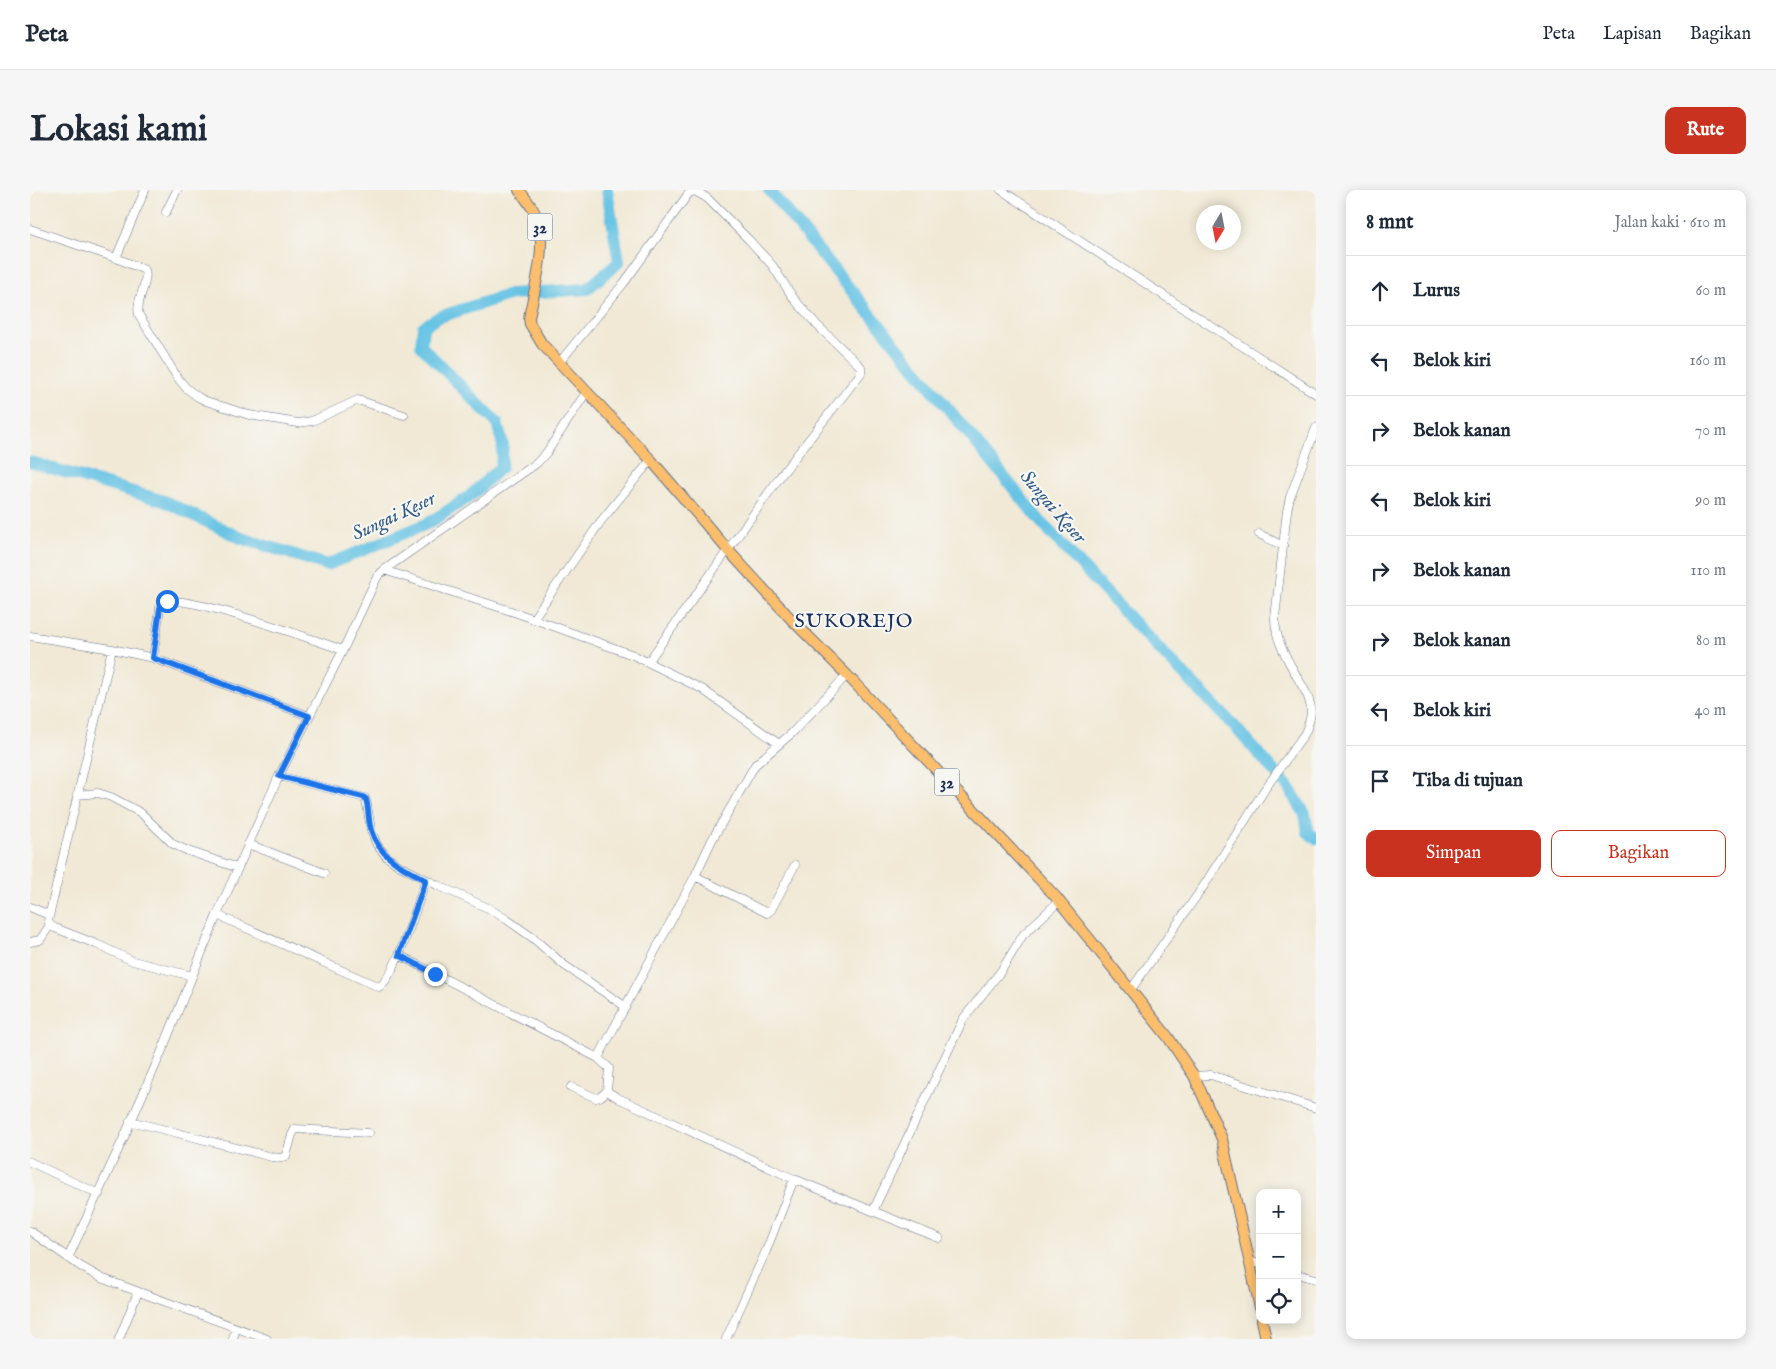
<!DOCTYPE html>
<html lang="id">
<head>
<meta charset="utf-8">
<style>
  :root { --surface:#fff; --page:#f6f6f7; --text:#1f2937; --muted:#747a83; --line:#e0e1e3; --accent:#c8321e }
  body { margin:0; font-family:"IM FELL English",serif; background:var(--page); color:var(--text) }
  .controls { position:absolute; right:15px; bottom:15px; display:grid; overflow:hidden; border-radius:10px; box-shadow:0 2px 12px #0003 }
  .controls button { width:45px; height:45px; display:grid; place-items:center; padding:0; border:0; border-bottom:1px solid var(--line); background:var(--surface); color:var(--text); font:25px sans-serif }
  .compass { position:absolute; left:1166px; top:15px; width:45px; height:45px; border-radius:50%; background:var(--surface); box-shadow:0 2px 12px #0003; rotate:190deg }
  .stop { position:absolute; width:15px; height:15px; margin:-11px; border:4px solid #1a73e8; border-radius:50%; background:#fff }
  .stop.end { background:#1a73e8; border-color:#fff; box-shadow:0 1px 5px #0008 }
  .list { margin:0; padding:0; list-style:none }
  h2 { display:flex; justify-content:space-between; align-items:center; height:65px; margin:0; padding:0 20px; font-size:21px }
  h2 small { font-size:16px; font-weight:400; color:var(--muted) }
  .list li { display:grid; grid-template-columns:32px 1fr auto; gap:15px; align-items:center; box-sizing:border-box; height:70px; padding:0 20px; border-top:1px solid var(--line) }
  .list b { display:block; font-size:19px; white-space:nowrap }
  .list em { font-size:16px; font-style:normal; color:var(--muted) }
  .actions { display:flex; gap:10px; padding:15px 20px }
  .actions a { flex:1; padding:11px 0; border:1px solid var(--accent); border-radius:10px; text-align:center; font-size:18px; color:var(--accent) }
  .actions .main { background:var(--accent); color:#fff }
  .icon { flex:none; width:28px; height:28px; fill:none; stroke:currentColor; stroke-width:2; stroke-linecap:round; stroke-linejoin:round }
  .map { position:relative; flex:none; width:1286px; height:1149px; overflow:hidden; border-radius:10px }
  header { display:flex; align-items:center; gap:30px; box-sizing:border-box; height:70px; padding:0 25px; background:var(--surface); border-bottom:1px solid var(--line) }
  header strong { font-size:24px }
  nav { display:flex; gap:28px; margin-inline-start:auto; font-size:18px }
  .intro { display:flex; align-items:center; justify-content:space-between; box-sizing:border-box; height:120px; padding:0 30px }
  h1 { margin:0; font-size:35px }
  .button { padding:12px 22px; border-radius:10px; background:var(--accent); color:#fff; font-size:18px; font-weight:700 }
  main { display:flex; gap:30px; padding:0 30px }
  aside { flex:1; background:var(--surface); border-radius:10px; box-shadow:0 2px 12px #0003 }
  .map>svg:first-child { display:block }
</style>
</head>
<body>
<header>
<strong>Peta</strong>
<nav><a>Peta</a><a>Lapisan</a><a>Bagikan</a></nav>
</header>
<div class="intro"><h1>Lokasi kami</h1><a class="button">Rute</a></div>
<main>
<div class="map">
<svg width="1286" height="1149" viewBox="0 0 1286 1149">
  <rect width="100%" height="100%" fill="#f6f6f2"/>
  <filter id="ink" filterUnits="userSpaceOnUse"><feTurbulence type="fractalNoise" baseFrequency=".02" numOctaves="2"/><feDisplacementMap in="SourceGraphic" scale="10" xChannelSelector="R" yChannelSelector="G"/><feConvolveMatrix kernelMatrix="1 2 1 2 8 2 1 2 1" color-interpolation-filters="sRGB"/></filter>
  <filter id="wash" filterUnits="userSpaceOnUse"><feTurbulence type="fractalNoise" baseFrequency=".0096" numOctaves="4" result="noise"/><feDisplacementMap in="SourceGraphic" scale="20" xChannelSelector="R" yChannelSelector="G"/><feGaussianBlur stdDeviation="1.12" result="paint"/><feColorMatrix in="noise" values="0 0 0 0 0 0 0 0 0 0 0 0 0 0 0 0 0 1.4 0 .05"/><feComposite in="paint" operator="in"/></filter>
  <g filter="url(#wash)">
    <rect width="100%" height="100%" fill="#f1e9d5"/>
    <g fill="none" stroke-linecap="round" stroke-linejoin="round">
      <path stroke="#66c3e4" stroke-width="12" d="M739,0L1011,332L1108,437L1205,537L1259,598L1275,624L1278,642L1286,649
        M0,272L134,311L211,348L297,375L399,333L440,306L471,277L473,255L467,233L391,156L393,137L409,127L481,104L557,99L589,72L577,0"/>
    </g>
  </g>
  <g filter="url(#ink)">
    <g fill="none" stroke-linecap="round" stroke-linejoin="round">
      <g stroke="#667088" stroke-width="9">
        <path id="minor" d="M971,0L1286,204
          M136,22L147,0
          M0,39L86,68L115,0
          M86,68L115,80C119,94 105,109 109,125L147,187L156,198L168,207L176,211L219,225L268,233L282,231L328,210L374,225
          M529,173L594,93L659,3L665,1L677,8L719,50L742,75L764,109L788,136L831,177V183L752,284L618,472
          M1229,344L1253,356
          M354,380L487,423L603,465L672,499L749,554
          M503,429L571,331L621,270
          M0,446L82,459L123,468L279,526
          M82,459L18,731L20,735L25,738L66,754L103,771L162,786
          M123,468L130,418C131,414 131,413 134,412C154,403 287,451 313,460
          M249,586L335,608L337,615L341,640L347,655L357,667L370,676L407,695L458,718L476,729L503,748L534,775L596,817
          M47,605L68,603L81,607L111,623L143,654L158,661L208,678
          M218,654L294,683
          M665,686L737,723L741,720L765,675
          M0,717L19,725
          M187,725L349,797C365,789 389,709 396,690
          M0,752L10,750L20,735
          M369,765L568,868L665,686L682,650L725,575L762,543L817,485
          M1100,801L1173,697L1235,599L1275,543C1278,536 1281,528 1281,521C1281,510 1275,501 1270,492C1259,472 1245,452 1245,428L1257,321L1260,307L1286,238
          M568,868L579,878L577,901L588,908L764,989L909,1048
          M1164,886L1181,885L1190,888L1286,918
          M541,897L566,908L570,907L577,901
          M100,931L242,967L251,968L256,966L262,945L265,939L339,943
          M0,972L69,1004
          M843,1021L933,829L971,781L993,745L1029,711
          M0,1041L50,1076L71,1088L237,1149
          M38,1068L95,945L131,863L187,725L249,586L313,460L347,387L354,380L507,273L517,262L557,201
          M1219,1071L1230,1074
          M1267,1084L1286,1089
          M89,1149L108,1102
          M203,1149L206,1138
          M696,1149L736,1061L764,989"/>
      </g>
      <g stroke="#667088" stroke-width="12">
        <path id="highway" d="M489,0C496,9 504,18 508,30C517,57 504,100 499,128L500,134L512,154L621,270L697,359L761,429L817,485L1025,706L1138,847L1164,886L1192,949L1230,1118
          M1232,1130L1236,1149"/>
      </g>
      <use href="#minor" stroke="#fff" stroke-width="8"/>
      <use href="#highway" stroke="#fabe6d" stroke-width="10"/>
    </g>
  </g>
  <g fill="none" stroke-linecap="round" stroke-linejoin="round" filter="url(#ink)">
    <path stroke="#1a73e8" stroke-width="6" d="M137,411L132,413L130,418L123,468L279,526L249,586L333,607L336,609C339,619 338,630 341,640C349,667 373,678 396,690L369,765L405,784"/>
  </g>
  <g text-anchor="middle" stroke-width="4.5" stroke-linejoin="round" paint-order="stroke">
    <g fill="#f6f6f2" stroke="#5d6b8a" stroke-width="1">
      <rect x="497.5" y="23.5" width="25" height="27" rx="4"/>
      <rect x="904.5" y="578.5" width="25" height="27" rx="4"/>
    </g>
    <g font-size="16" font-weight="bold" fill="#1b2f5e">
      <text x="510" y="43">32</text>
      <text x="917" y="598">32</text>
    </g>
    <g font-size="19" font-style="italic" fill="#325b86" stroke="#f6f6f2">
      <text transform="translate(1024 316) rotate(49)" y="7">Sungai Keser</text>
      <text transform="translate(363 325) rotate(-25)" y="7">Sungai Keser</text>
    </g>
    <g font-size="20" letter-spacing="1" fill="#1b2f5e" stroke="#f6f6f2">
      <text x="824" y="437">SUKOREJO</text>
    </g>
  </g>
</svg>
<div class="controls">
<button>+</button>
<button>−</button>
<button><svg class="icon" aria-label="locate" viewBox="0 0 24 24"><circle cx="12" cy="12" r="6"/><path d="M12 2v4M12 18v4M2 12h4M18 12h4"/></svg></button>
</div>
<svg class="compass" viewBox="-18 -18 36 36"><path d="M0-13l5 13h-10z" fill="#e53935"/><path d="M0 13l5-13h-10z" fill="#747a83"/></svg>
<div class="stop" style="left:137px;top:411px"></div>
<div class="stop end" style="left:405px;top:784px"></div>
</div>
<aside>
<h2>8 mnt<small>Jalan kaki · 610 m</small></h2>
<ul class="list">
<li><svg class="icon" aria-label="ahead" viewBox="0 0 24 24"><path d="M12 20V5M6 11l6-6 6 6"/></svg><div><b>Lurus</b></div><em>60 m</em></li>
<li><svg class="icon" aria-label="left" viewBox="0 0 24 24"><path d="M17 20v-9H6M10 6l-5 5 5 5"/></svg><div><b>Belok kiri</b></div><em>160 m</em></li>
<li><svg class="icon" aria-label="right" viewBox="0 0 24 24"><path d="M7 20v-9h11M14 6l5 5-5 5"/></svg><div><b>Belok kanan</b></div><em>70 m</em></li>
<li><svg class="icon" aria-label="left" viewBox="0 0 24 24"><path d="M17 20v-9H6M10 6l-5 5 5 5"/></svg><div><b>Belok kiri</b></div><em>90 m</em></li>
<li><svg class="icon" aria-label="right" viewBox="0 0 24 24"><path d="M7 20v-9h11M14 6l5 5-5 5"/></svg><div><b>Belok kanan</b></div><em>110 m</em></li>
<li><svg class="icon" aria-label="right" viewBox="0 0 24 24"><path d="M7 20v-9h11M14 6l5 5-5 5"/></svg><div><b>Belok kanan</b></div><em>80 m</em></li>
<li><svg class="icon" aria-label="left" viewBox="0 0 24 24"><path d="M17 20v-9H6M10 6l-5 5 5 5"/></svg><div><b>Belok kiri</b></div><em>40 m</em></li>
<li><svg class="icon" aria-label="arrive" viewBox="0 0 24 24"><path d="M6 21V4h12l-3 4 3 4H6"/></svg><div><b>Tiba di tujuan</b></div></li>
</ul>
<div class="actions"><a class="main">Simpan</a><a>Bagikan</a></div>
</aside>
</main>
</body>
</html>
